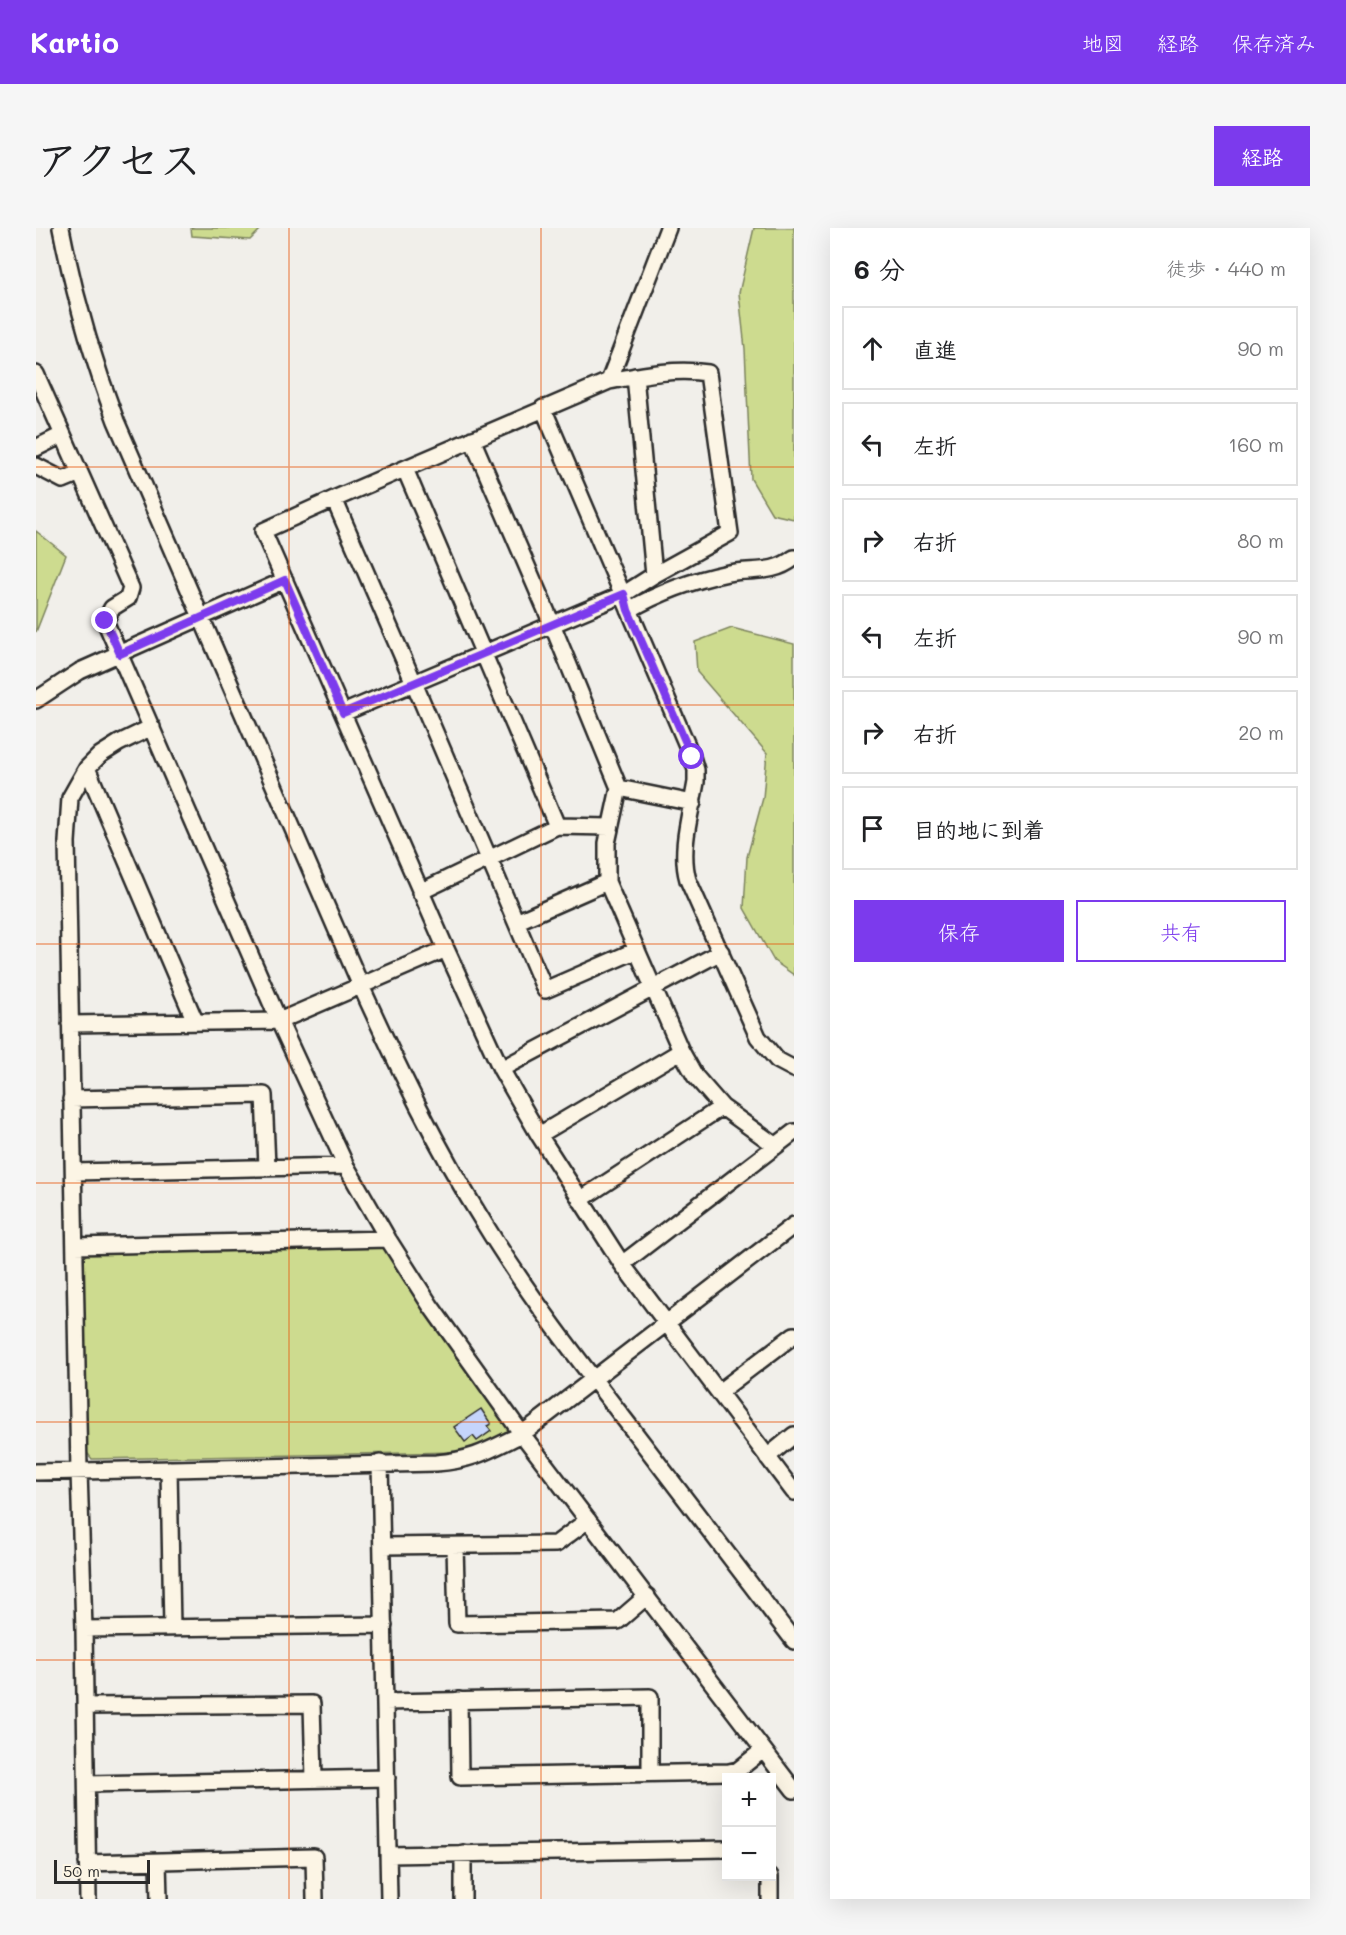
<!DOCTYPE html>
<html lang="ja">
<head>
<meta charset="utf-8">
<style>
  :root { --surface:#fff; --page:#f6f6f6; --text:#202124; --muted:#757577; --line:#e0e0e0; --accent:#7c3aed }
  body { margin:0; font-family:Mali,"Klee One",sans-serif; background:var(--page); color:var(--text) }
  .controls { position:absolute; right:18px; bottom:18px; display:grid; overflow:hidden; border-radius:0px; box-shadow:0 6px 24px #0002 }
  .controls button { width:54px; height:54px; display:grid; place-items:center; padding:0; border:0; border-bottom:2px solid var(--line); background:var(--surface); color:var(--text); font:30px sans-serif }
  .scale { position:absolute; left:18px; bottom:15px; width:96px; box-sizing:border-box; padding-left:6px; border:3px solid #2b2b2b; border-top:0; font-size:16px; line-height:21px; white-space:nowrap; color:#2b2b2b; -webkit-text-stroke:4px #fcf5e5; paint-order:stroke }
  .stop { position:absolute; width:18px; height:18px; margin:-14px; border:4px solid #7c3aed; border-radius:50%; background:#fff }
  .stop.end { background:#7c3aed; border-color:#fff; box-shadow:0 2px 6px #0008 }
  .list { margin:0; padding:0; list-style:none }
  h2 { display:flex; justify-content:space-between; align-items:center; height:78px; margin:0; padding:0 24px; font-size:26px }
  h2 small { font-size:20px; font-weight:400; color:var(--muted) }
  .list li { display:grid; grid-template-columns:39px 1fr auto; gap:18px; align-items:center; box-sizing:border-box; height:84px; margin:0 12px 12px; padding:0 12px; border:2px solid var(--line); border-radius:0px }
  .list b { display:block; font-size:22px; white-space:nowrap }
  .list em { font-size:20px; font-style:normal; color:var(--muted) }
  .actions { display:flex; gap:12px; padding:18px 24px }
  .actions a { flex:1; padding:14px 0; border:2px solid var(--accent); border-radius:0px; text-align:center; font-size:21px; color:var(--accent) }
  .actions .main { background:var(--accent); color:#fff }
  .icon { flex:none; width:33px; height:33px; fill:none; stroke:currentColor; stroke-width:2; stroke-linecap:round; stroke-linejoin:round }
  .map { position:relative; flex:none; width:758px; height:1671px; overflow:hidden; border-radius:0px }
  header { display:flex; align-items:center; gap:36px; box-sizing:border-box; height:84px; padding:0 30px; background:var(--accent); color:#fff }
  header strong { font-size:28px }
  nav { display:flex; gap:33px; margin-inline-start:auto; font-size:21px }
  .intro { display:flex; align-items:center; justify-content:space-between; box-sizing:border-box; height:144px; padding:0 36px }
  h1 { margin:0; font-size:42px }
  .button { padding:15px 27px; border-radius:0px; background:var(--accent); color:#fff; font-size:21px; font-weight:700 }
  main { display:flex; gap:36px; padding:0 36px }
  aside { flex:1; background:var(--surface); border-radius:0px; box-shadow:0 6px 24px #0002 }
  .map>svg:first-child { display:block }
</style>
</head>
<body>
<header>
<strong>Kartio</strong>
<nav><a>地図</a><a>経路</a><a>保存済み</a></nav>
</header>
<div class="intro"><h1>アクセス</h1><a class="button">経路</a></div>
<main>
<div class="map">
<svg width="758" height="1671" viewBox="0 0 758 1671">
  <rect width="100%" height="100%" fill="#f1efea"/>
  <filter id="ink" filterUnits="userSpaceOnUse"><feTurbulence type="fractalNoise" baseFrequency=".0167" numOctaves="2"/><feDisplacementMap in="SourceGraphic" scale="12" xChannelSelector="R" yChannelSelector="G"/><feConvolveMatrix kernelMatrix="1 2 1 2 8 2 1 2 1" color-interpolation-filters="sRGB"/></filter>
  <g filter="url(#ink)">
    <path fill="#cddb8f" stroke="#7c835d" stroke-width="1.5" d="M155,0H226L214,12L156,8Z
      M718,0H758V291L736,286L715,251L709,121L703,65Z
      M0,303L30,327L0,404Z
      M696,400L758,416V747L738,733L708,680L711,629L727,570L731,525L661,444L659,414Z
      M342,1016L350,1021L400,1101L469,1195L472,1202L452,1216L423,1224L56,1231L49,1222L45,1032L53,1024Z"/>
    <path fill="#c5d5fc" stroke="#2b2b2b" stroke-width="1.5" d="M445,1181L455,1196L451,1198L455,1203L441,1213L437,1208L429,1214L418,1199Z"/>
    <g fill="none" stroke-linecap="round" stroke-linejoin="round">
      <g stroke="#2b2b2b" stroke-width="20">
        <path id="minor" d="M25,0C38,66 56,130 80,193L325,758C362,839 400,919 448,995C492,1067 544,1134 596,1201C650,1272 704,1343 758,1413
          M0,146L95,360L92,370L76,380L69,393L243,793L310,938L352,1011L394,1077L486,1206L758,1562
          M599,148L618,347
          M573,153L632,0
          M507,180L656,529L660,542V554C655,585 643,621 652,652L722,809L741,832L758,841
          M436,211L516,396L583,560L571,615V654L645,823L659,848L686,879L740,918
          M0,220L26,207
          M0,238L27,252L44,245
          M369,241L521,598
          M298,271L378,455L509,762L601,722
          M593,382C623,365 658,352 692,345C717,340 736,347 758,330
          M0,472L44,443L249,352
          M307,485L588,366L618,347L694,305L672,145C638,140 606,147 573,153L298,271L227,303L410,721L465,841L503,907L586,1036L758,1264
          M51,540L159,793
          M583,560L657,575
          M384,664L521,598L574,599
          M480,694L571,654
          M34,796L243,793L410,721
          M465,841L685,724
          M35,871L228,867L231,939
          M503,907L645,823
          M38,944L310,938
          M544,972L686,879
          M39,1018L352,1011
          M586,1036L758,904
          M683,1164L758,1107
          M731,1229L758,1207
          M344,1235L353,1671
          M133,1241L136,1400
          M0,1244L400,1235C438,1232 453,1222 486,1206L758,997
          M346,1318L520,1316L552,1292
          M419,1318L421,1396L582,1393L611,1368
          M48,1401L348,1397
          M423,1472L424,1549L693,1544L702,1542L727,1522
          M349,1474L614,1469V1544
          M50,1478L276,1476L278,1551
          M51,1556L351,1550
          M427,1625V1671
          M353,1627L690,1621
          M122,1634L123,1671
          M51,1635L278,1629L279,1671
          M734,1648V1671
          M52,1671L48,1401L43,1243L31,614L34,570L51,540L64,527L83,515L116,499"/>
      </g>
      <use href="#minor" stroke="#fcf5e5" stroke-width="15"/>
    </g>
  </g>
  <g fill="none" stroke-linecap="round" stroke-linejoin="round" filter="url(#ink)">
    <path stroke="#7c3aed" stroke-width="8" d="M69,393L84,426L249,352L307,485L588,366L592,382L656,529"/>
  </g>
  <path fill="none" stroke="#e8590c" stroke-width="1.5" stroke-opacity="0.55" d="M253,0V1671M505,0V1671M0,239H758M0,477H758M0,716H758M0,955H758M0,1194H758M0,1432H758"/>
</svg>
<div class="controls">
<button>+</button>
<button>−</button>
</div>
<div class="scale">50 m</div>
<div class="stop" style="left:656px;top:529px"></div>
<div class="stop end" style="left:69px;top:393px"></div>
</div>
<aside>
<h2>6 分<small>徒歩 · 440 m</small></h2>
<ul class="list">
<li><svg class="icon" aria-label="ahead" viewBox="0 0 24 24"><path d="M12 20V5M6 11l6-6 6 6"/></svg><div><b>直進</b></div><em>90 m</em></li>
<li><svg class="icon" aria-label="left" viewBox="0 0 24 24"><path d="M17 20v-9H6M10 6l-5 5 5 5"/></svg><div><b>左折</b></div><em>160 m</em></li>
<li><svg class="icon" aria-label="right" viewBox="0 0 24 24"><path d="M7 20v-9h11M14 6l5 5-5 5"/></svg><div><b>右折</b></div><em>80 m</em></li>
<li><svg class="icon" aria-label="left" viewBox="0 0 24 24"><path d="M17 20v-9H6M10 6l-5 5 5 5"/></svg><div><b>左折</b></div><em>90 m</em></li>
<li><svg class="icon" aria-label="right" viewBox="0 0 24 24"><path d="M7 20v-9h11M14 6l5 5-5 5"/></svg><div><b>右折</b></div><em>20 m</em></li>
<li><svg class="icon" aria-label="arrive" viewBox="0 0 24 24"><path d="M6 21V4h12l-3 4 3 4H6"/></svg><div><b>目的地に到着</b></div></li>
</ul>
<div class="actions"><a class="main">保存</a><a>共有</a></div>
</aside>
</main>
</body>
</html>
